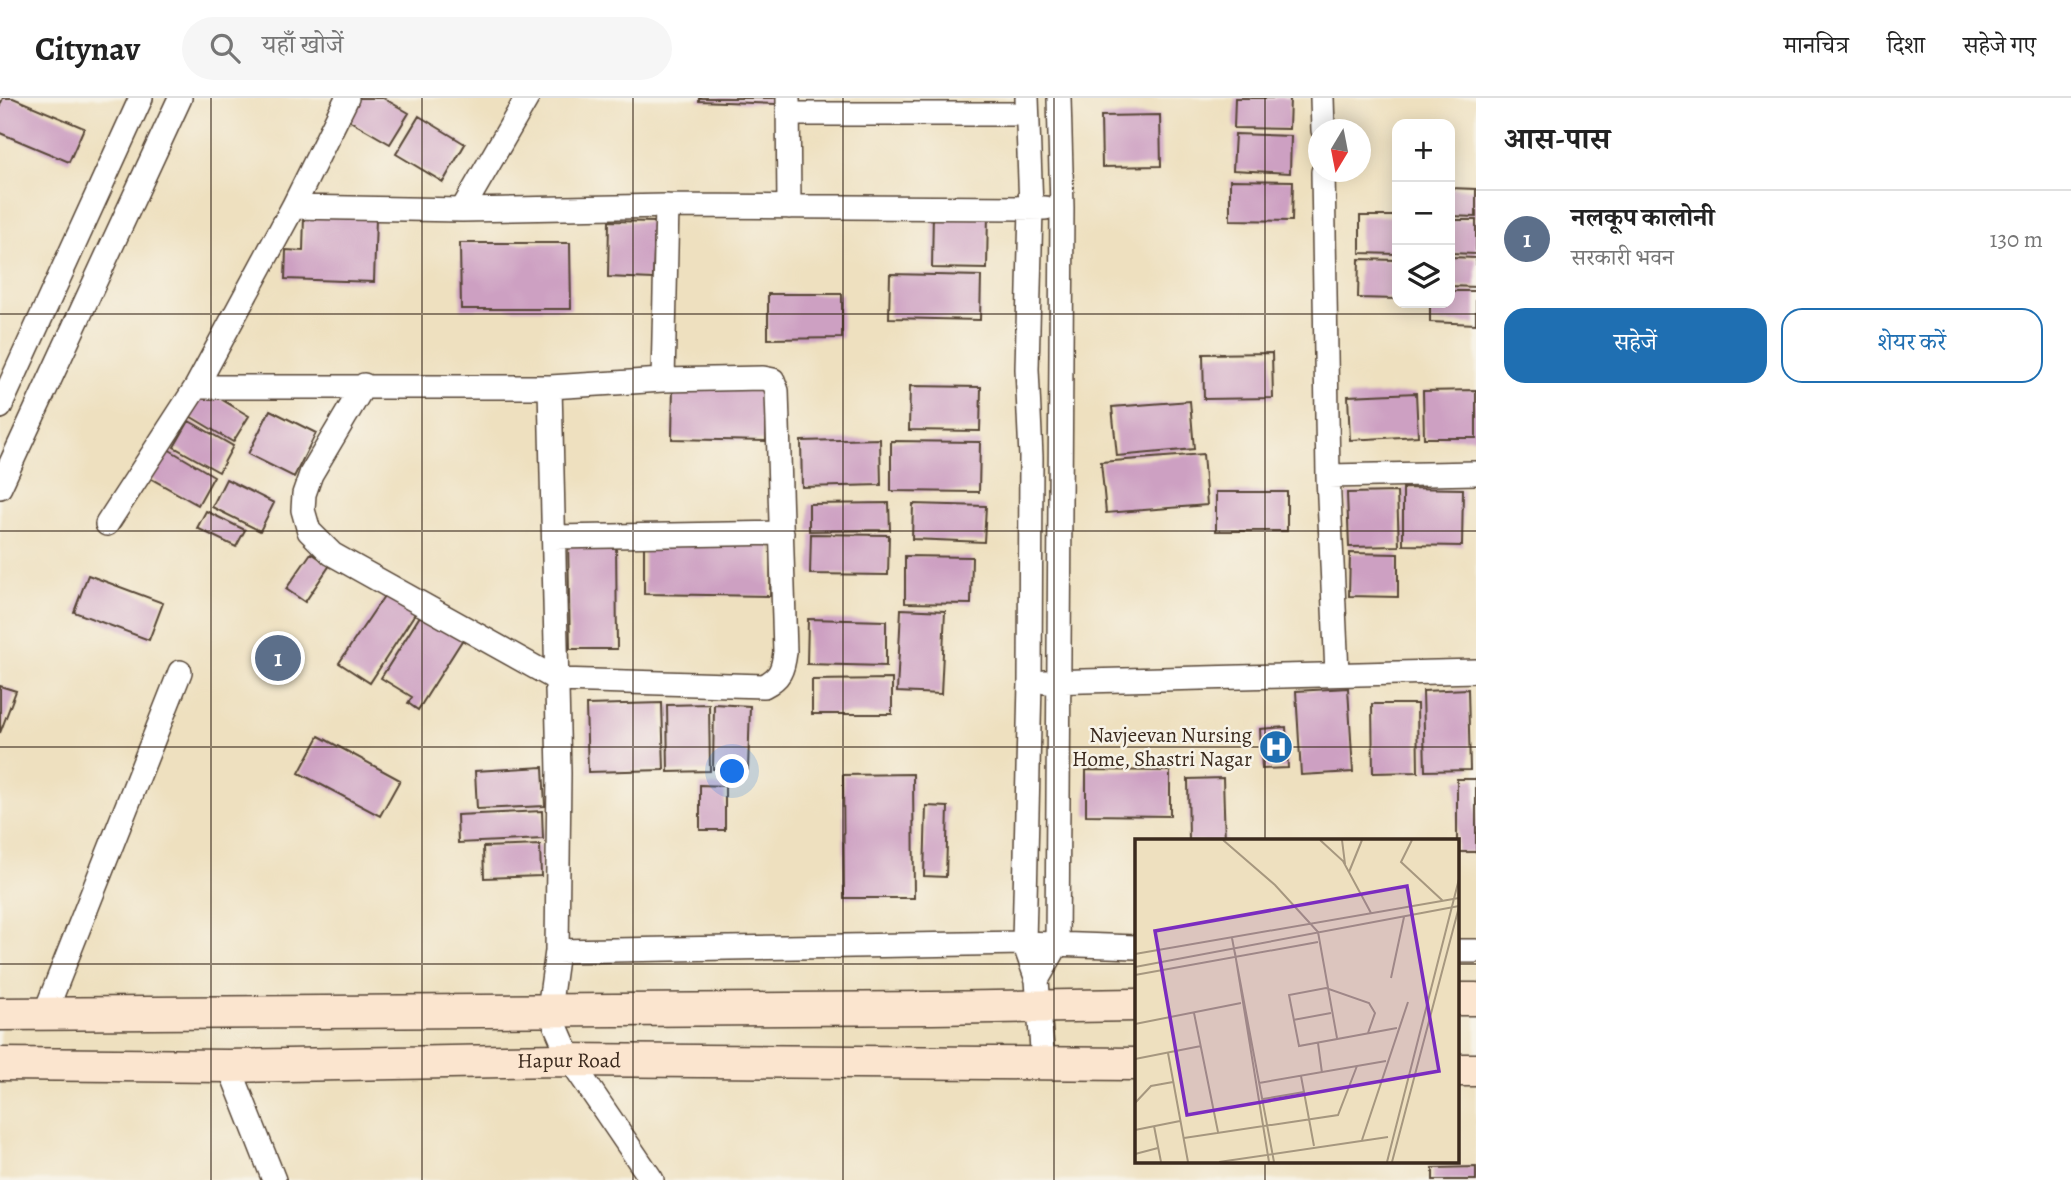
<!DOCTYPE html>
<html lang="hi">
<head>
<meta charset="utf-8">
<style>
  :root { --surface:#fff; --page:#f6f6f6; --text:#222; --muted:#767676; --line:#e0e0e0; --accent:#1f6fb2 }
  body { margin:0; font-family:Alegreya,"Noto Serif Devanagari",serif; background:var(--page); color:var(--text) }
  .controls { position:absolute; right:21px; top:21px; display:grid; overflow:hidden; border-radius:14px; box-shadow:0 4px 18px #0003 }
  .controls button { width:63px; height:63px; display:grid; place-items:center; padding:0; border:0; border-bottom:2px solid var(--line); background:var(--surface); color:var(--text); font:35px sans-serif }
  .compass { position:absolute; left:1308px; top:21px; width:63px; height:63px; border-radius:50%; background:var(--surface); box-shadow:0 4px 18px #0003; rotate:190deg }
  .you { position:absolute; left:733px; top:674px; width:24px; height:24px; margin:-18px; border:5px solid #fff; border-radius:50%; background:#1a73e8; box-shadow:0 0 0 10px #1a73e833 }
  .badge { display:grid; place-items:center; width:46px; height:46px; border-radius:50%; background:var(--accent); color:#fff; font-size:23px; font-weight:700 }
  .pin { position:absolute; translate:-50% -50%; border:4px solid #fff; box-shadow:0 2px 7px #0006 }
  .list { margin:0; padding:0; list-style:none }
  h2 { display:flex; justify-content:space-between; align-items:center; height:91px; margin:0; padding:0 28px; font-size:30px }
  h2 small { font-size:23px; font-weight:400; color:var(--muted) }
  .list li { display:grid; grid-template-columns:46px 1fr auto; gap:21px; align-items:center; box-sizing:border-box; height:98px; padding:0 28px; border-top:2px solid var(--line) }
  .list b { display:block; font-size:26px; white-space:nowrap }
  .list p { margin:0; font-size:23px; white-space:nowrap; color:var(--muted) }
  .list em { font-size:23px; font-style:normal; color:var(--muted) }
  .actions { display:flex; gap:14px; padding:21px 28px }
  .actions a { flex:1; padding:16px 0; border:2px solid var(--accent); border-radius:21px; text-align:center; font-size:24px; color:var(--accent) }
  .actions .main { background:var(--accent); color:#fff }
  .icon { flex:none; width:38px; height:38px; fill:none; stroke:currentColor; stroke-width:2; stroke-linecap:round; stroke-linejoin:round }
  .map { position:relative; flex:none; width:1476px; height:1082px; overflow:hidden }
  header { display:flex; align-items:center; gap:42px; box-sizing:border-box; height:98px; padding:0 35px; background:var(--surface); border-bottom:2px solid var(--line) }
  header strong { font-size:33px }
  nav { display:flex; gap:38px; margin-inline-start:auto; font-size:24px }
  .search { width:490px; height:63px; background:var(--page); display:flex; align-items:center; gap:18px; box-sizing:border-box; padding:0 24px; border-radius:38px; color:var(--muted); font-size:26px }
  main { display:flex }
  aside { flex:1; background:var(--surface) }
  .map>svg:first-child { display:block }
</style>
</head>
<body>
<header>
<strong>Citynav</strong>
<div class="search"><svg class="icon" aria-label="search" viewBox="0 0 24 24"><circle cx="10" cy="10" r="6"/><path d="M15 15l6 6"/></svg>यहाँ खोजें</div>
<nav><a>मानचित्र</a><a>दिशा</a><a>सहेजे गए</a></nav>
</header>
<main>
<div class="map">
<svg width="1476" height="1082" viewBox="0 0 1476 1082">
  <rect width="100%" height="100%" fill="#f7f3e8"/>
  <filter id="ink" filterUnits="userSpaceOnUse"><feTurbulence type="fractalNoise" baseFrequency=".0143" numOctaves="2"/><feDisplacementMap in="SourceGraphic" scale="14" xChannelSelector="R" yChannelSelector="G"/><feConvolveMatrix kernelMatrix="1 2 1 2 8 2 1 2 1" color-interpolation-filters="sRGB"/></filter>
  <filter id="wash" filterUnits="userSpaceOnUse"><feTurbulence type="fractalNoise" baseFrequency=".00686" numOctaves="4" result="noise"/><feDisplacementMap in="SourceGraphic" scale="28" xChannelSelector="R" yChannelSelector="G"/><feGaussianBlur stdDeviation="1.57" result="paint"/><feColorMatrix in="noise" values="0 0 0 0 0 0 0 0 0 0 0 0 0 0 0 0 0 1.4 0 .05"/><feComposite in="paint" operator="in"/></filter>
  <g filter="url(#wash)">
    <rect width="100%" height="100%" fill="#eee0bf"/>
    <g id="blocks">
      <path fill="#cda0c2" d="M3,0H13L84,30L69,64L0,35V7Z
        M349,0H383L409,15L390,46L340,17Z
        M699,0H776V6L699,3Z
        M1235,0H1290L1289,31L1234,30Z
        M1160,17L1161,68L1102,69L1101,18Z
        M419,18L465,46L443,84L396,56Z
        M1235,36L1291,38L1290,75L1233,72Z
        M1230,82L1293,83L1292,123L1230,122Z
        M1450,90L1476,91V119L1450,118Z
        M933,113H988L987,171L932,170Z
        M304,118L376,120L374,184L285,181L286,152L303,153Z
        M1360,118H1397V156L1360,155Z
        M1450,122H1476V156L1450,155Z
        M609,123L655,124L653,181L608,179Z
        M460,145H570L571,211H461Z
        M1450,159L1476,160V189L1450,188Z
        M1359,161L1397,162V201L1358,200Z
        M890,176L981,178L980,222L889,220Z
        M1450,193H1476V226L1430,224V205H1450Z
        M768,196H842V240L768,241Z
        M1272,255L1273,300L1204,301L1203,256Z
        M673,285L767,287L766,343L672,341Z
        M910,288L981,289L980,333L909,332Z
        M204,291L249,318L233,344L188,317Z
        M1476,292V340H1424L1423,293Z
        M1416,295L1418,338L1350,342L1348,298Z
        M1190,303L1194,351L1117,358L1112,309Z
        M270,312L316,335L294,379L248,356Z
        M189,323L233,348L219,374L174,349Z
        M880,341L881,387L802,389L801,343Z
        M891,343L980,344L979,394L891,393Z
        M166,350L214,378L198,407L150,380Z
        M1203,356L1207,407L1106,415L1101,364Z
        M226,381L274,405L260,433L212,409Z
        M1403,390L1463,391L1462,448L1403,447Z
        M1216,394H1287V433H1216Z
        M1397,394L1399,448L1349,449L1347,395Z
        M889,405L890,432L809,433V406Z
        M913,406L986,408L984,444L912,441Z
        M206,413L245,432L236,449L197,430Z
        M811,436L889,437L888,477L810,476Z
        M616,441L617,551H570L568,442Z
        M644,441L771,443L770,498L644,496Z
        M311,455L330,467L305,504L286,491Z
        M1350,455L1398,456V499L1349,498Z
        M905,458L972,459L971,506L905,505Z
        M88,477L163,505L149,542L74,514Z
        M386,495L416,514L370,585L339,565Z
        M901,511L945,513L941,596L897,594Z
        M422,515L463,541L418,612L408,605L412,599L381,580Z
        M808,521L886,523V568L807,566Z
        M892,581V616H812V582Z
        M0,588L16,593L0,635Z
        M1348,590L1353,674L1301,677L1296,593Z
        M1468,591L1470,672L1425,673L1423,593Z
        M662,605L664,672L588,674L586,607Z
        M709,606L710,673L668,674L667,607Z
        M714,606L750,608L748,672L713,671Z
        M1372,606H1417L1418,674L1373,675Z
        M1286,629L1288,670L1262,671L1260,631Z
        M319,638L400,682L380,718L299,675Z
        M543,669L545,708L477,711L475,673Z
        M1086,672L1170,673V718L1086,717Z
        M913,676L914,800H844L843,677Z
        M1223,680L1225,743H1189L1188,681Z
        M1457,681H1476V754H1457Z
        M700,687L725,688V732H700Z
        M926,708L948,709L946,779L924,778Z
        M542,713L543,741L458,745L457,717Z
        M540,747L541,778L484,780L483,749Z
        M1476,1069V1082H1433V1070Z"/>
    </g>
  </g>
  <g filter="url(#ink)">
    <use href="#blocks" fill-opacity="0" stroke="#564536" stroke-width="2"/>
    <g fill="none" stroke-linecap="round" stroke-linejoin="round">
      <g stroke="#564536" stroke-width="26">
        <path id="minor" d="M788,0L789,109
          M1027,0L1031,110L1027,271L1031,359L1030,584L1024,845L1037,882L1043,965
          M1322,0L1323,32
          M788,16H1027
          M1323,74L1328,378L1337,575
          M293,109L462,112L667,108L1045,110
          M462,112L527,0
          M663,282L667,108
          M196,289H550L663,282L763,280L773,282L777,293L785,554C783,572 780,580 764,588L558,582L332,456L309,433L303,412L304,396L311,376L364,287
          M550,289L559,675L557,853L549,912L571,963L652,1082
          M0,309L141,0
          M1328,378L1476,375
          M0,389L180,0
          M107,426L196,289L293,109L347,0
          M554,439L782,435
          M1045,584L1476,573
          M557,853L1024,845L1136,849
          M1457,853H1476
          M1037,882L1057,847L1062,110L1059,0
          M45,915L180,574
          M229,968L274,1082"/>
      </g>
      <g stroke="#564536" stroke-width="35">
        <g id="secondary">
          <path d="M1457,901H1476"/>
          <path d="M0,916L932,910L1136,907"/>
          <path id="s1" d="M0,966L229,968L560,962L1136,966"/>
          <path d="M1457,972H1476"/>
        </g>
      </g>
      <use href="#minor" stroke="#fff" stroke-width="23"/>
      <use href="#secondary" stroke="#fbe5cf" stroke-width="32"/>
    </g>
  </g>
  <path fill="none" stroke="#3b2a1e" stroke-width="2" stroke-opacity="0.55" d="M211,0V1082M422,0V1082M633,0V1082M843,0V1082M1054,0V1082M1265,0V743M0,216H1476M0,433H1476M0,649H1476M0,866H1136M1457,866H1476M1265,1063V1082"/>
  <defs>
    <g id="hospital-disc" transform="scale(1.75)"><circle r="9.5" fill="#1f6fb2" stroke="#f7f3e8"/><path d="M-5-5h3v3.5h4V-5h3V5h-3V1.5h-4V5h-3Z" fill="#fff"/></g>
  </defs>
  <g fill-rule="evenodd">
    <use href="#hospital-disc" x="1276" y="649"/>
  </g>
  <g text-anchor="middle" stroke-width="5" stroke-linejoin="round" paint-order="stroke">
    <g font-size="21" fill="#3b2a1e" stroke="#f7f3e8" text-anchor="end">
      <text x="1252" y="644">Navjeevan Nursing<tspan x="1252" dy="24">Home, Shastri Nagar</tspan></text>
    </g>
    <g font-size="21" fill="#3b2a1e" stroke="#f7f3e8">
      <text dy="7" stroke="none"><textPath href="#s1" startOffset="569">Hapur Road</textPath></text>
    </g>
  </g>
  <g transform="translate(1135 741)">
    <rect width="324" height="324" fill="#eee0bf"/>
    <path fill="none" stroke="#a6977f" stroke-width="2" d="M88,1L140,46L183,93L202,199M185,1L208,22L236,74M207,1L210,25M277,1L266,23L308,62M214,33L227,1M97,99L139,323M100,114L134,323M0,115L324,59M0,128L324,67M0,136L183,103M256,139L269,78M59,174L83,293M158,181L196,174M0,185L106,164M233,194L240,174L234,164L191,149L154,156L164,207L262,189M183,204L187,234M33,214L53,323M0,220L66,207M166,237L179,307M124,244L251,222M128,260L169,253M0,264L16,247L38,243M19,287L26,323M0,291L45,282M49,299L203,276L222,227M227,301L273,163M0,315L23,309M84,323L253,298M252,323L324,40M257,323L324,68"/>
    <path fill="#7b2cbf" fill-opacity="0.15" stroke="#7b2cbf" stroke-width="3.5" d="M272,47L304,232L52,276L20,92Z"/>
    <rect width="324" height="324" fill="none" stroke="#3b2a1e" stroke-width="3.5"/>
  </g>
</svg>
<div class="controls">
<button>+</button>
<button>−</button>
<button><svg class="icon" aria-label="layers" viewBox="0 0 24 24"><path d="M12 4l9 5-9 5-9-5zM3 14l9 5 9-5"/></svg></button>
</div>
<svg class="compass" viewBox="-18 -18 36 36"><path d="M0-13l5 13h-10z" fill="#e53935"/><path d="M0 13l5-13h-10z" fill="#767676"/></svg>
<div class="you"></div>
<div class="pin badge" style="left:278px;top:560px;background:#5c6f8a">1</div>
</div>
<aside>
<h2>आस-पास<small></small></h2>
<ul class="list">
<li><span class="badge" style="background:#5c6f8a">1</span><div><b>नलकूप कालोनी</b><p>सरकारी भवन</p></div><em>130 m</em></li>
</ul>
<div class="actions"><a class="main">सहेजें</a><a>शेयर करें</a></div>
</aside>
</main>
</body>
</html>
